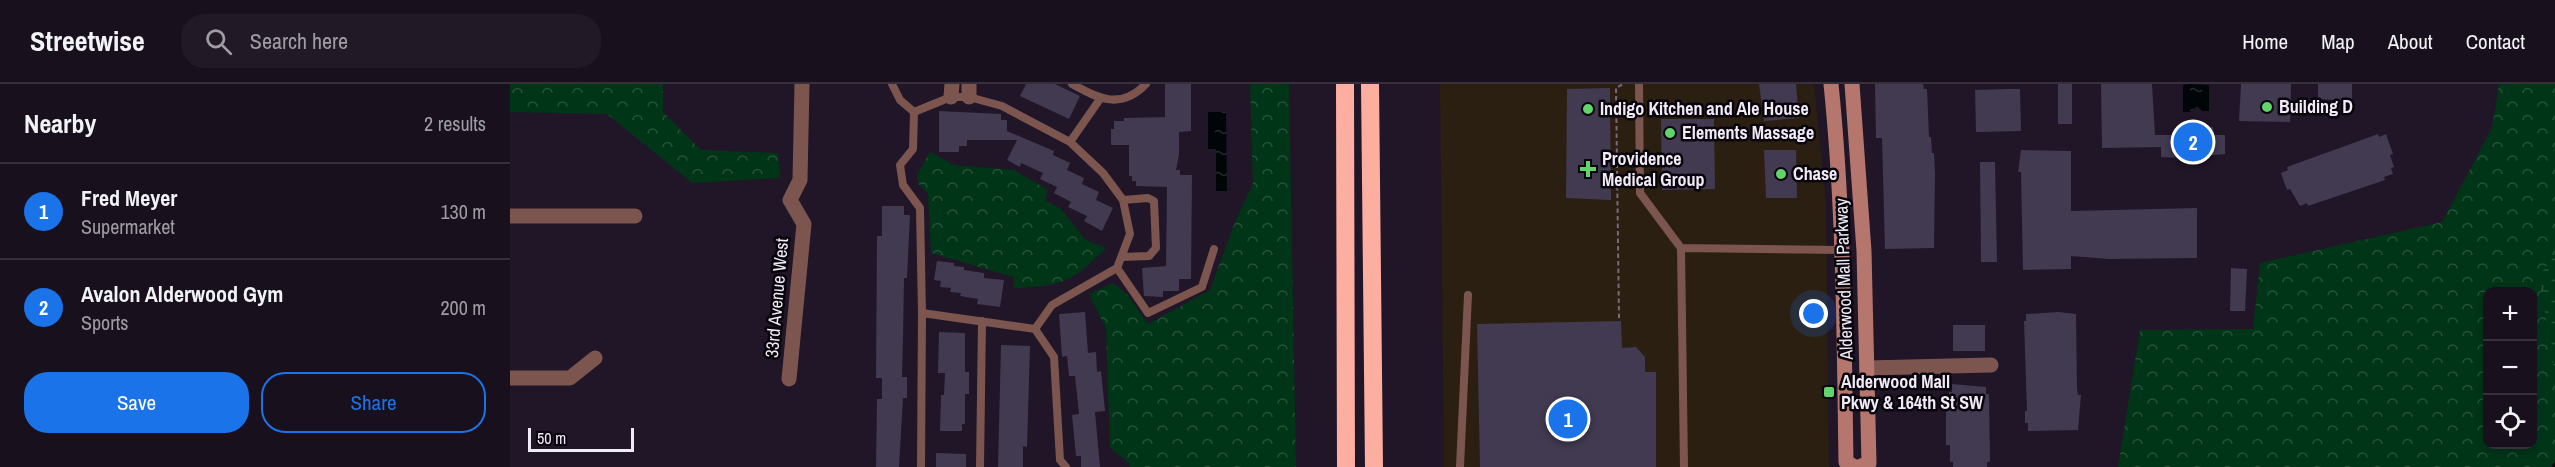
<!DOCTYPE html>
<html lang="en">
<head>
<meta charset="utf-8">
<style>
  :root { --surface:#19101e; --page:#221927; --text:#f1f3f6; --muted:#9f9da4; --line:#37303c; --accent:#1a73e8 }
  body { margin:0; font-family:"Archivo Narrow",sans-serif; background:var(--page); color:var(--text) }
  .controls { position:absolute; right:18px; bottom:18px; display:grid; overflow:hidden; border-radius:12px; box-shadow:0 3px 9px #0003 }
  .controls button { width:54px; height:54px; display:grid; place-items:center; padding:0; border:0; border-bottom:2px solid var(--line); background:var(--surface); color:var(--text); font:30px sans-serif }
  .scale { position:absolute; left:18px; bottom:15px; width:106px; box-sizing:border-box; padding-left:6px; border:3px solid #f1eaf7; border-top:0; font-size:16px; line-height:21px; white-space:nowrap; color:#f1eaf7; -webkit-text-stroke:4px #08040b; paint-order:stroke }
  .you { position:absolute; left:1304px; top:230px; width:21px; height:21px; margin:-15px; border:4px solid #fff; border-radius:50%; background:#1a73e8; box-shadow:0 0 0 9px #1a73e833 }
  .badge { display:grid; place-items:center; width:39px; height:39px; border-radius:50%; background:var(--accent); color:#fff; font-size:20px; font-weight:700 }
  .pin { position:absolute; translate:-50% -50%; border:3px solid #fff; box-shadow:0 2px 6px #0006 }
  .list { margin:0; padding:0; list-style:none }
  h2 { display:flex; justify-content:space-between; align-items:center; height:78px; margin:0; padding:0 24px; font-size:26px }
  h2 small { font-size:20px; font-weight:400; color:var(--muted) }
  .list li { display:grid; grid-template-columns:39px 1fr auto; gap:18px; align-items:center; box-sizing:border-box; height:96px; padding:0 24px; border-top:2px solid var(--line) }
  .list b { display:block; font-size:22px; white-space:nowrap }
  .list p { margin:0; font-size:20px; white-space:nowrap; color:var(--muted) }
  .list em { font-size:20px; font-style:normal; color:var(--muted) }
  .actions { display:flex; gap:12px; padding:18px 24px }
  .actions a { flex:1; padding:14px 0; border:2px solid var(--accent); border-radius:24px; text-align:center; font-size:21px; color:var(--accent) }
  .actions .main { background:var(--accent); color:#fff }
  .icon { flex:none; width:33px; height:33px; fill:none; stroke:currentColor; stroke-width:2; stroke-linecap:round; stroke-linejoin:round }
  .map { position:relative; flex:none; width:2045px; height:383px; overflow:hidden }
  header { display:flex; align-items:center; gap:36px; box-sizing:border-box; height:84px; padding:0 30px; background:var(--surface); border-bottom:2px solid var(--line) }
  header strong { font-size:28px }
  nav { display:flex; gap:33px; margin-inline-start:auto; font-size:21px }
  .search { width:420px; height:54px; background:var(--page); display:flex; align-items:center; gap:15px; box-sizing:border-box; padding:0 21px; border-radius:24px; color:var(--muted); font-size:22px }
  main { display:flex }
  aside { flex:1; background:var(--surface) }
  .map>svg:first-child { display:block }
</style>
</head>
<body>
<header>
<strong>Streetwise</strong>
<div class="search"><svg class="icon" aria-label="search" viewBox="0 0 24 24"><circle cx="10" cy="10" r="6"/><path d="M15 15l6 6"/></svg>Search here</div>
<nav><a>Home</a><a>Map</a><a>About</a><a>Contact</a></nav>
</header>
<main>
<aside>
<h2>Nearby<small>2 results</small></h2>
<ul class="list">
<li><span class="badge">1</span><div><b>Fred Meyer</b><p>Supermarket</p></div><em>130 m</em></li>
<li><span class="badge">2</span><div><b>Avalon Alderwood Gym</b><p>Sports</p></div><em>200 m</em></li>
</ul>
<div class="actions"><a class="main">Save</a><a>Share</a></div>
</aside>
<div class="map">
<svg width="2045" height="383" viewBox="0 0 2045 383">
  <defs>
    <pattern id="forest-crowns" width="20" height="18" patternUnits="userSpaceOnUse" patternTransform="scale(1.5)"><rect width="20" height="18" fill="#003518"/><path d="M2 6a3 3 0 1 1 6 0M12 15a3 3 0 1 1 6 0" fill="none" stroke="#26523a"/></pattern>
    <pattern id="wetland-marsh" width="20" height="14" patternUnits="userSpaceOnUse" patternTransform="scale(1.5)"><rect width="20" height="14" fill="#003518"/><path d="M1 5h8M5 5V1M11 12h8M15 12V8" fill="none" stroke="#26523a"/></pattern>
    <pattern id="water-ripples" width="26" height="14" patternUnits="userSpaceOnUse" patternTransform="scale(1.5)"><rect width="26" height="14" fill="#000608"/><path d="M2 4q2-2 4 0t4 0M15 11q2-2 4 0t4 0" fill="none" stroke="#262a2d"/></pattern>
  </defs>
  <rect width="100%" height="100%" fill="#211528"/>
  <path fill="#2b1f12" d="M930,0H1304L1316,120L1319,383H934Z"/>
  <path fill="url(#forest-crowns)" fill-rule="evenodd" d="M0,0H153V28L191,66L268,69L270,94L182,99L97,30L0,28Z
    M740,0H779L786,383H620L616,376L600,364L596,245L579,210L603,199L617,210L638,240L700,206L727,133L743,100Z
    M1989,0H2045V383H1608L1630,246L1743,245L1750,179L1932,138L1982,44ZM1978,207H2022V360H1978Z
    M420,68L444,81L504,86L538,106L535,116L551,125L576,156L596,164C564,197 551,203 504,204L503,193L421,169L418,110L408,99L407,91Z"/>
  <path fill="url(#wetland-marsh)" d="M2045,171V291L2029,192Z"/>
  <path fill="url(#water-ripples)" d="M1679,0L1699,1V27H1692L1687,22L1681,28H1673V1Z
    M698,28H716L717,107H706V65H698Z"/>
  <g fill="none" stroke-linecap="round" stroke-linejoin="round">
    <path stroke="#000608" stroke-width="4.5" d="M2044,383L2045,381"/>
  </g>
  <path fill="#413a51" d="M516,0H545L570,12L559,35L510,12Z
    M655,0H681V47L669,48V71L666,86H670V91H682L681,195H669V207H653V213L634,212L632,184L656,182L657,103L626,102V97H622V92H619V61H601V45H604V37H614V34L655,33Z
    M1249,0H1286L1289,34L1254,37Z
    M1365,0H1413L1414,5H1417L1419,53H1421L1422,69H1424L1425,91L1424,164L1375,165L1372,54H1366Z
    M1548,0H1562V40H1548Z
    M1591,0H1642L1645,51H1670V44L1703,43L1704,51H1715V70L1671,74L1651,73V63L1592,64Z
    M1731,0H1781L1780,38L1729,37Z
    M1808,0H1842V17L1808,15Z
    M1100,4L1101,116L1056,114L1057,5Z
    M1496,5H1510L1511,47L1466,48L1465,6Z
    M429,27L491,30V36H497V47L544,67L543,71L560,79L557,86L574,94L572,100L589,108L586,116L603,124L592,147L574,137L577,132L558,123L561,118L544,109L547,103L530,95L533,89L511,79L510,83L497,76L507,56H457V62H449V68H429Z
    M1151,35H1204L1205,105L1152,106Z
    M1868,50L1869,53L1876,50L1883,70L1880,71L1884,83L1881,84L1883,90L1874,93L1875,96L1798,122L1797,119L1790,122L1780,105L1777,106L1771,89L1778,86L1777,83Z
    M1254,66H1286L1287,114H1256Z
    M1511,66L1561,67V127L1687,124V174L1599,175L1561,172V185L1513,186L1511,88H1508Z
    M1470,78H1485L1487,178H1471Z
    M372,122H394V131H400L397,194H394L393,253L392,293H397V314H393L389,383H366L367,315H372V294H366L367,152H372Z
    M427,177L444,179V182L454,183V186L474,189V194L494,196L490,223L467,220L468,215L450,212L451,209L440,208L441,204L430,203L431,197L424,196Z
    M1721,184L1737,185L1735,227H1720Z
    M575,228L578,269L586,268L587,288L591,287L595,327L585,328L590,383H571V372H566L562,331L569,330L565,292H559L557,272L552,273L549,230Z
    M1548,228L1566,230L1567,304L1568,311H1571L1568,346L1518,347V339H1515V327H1517L1514,237H1516V230Z
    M1111,237L1112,264L1126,263L1135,273V288H1146V383H970L967,240Z
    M1443,241H1475V267H1443Z
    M429,248L455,249V288H459V310H455V340H452V347H430L431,311H434L435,289H428Z
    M491,261L520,262L517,363L513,362V383H488Z
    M1442,300L1476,303V310H1479L1480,378H1477V383H1443V378H1440V361H1436V327H1439V308H1442Z
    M426,369L456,370V383H426Z"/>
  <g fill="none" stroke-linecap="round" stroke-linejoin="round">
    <path stroke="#756b7c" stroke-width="2" stroke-dasharray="4.5 3" stroke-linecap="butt" d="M1109,234L1106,4L1113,0"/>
    <path stroke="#7c554f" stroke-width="8" d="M382,0L390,16L404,28
      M562,0C589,15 611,26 636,0
      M1129,0L1130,109L1171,164L1174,383
      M441,13H459L492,22L560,58L593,89L613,116L620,150L607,184L542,221L525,245L412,229L410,124L393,101L390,81L403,65L404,28Z
      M560,58L590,15
      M1171,164L1332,166
      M612,173L639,172L646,164L644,117L638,114L613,116
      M607,184L638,229L692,203L704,165
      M525,245L544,273L550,376L556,383
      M411,383L412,229
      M470,383L472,237
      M950,383L958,211"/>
    <path stroke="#7c554f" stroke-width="15" d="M441,13L442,0
      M459,13V0
      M0,132H125
      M1357,284L1481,281
      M0,294H60L85,274
      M279,295L294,140L280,116L290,96L292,0"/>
    <path stroke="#b5766d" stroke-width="15" d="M1321,0C1334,126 1334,252 1336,378L1345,383
      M1342,0L1354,167L1359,379L1349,383"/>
    <path stroke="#fcaea1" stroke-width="18" d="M835,0L836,383
      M860,0L864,383"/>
  </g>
  <g fill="#5fd56b" stroke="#08040b" stroke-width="2">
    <circle cx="1757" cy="23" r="6"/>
    <circle cx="1078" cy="25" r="6"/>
    <circle cx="1160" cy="49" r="6"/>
    <path d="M1075 76h6v6h6v6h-6v6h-6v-6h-6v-6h6z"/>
    <circle cx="1271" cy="90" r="6"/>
    <rect x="1313" y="302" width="12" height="12" rx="3"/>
  </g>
  <g text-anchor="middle" stroke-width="5" stroke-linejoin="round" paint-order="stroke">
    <g font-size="18" font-weight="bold" fill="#f1eaf7" stroke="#08040b" text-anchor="start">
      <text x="1769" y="29">Building D</text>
      <text x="1090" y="31">Indigo Kitchen and Ale House</text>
      <text x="1172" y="55">Elements Massage</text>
      <text x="1092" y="81">Providence<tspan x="1092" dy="21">Medical Group</tspan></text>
      <text x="1283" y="96">Chase</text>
      <text x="1331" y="304">Alderwood Mall<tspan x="1331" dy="21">Pkwy &amp; 164th St SW</tspan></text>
    </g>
    <g font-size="18" fill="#f1eaf7" stroke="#08040b">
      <text transform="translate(1334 195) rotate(-92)" y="6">Alderwood Mall Parkway</text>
      <text transform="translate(267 214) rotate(-85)" y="6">33rd Avenue West</text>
    </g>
  </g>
</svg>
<div class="controls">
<button>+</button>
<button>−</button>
<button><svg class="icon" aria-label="locate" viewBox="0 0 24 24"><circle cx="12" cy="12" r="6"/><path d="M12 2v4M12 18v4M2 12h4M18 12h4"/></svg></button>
</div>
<div class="scale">50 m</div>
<div class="you"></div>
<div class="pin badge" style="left:1058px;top:335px">1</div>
<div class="pin badge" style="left:1683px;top:58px">2</div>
</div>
</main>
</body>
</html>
